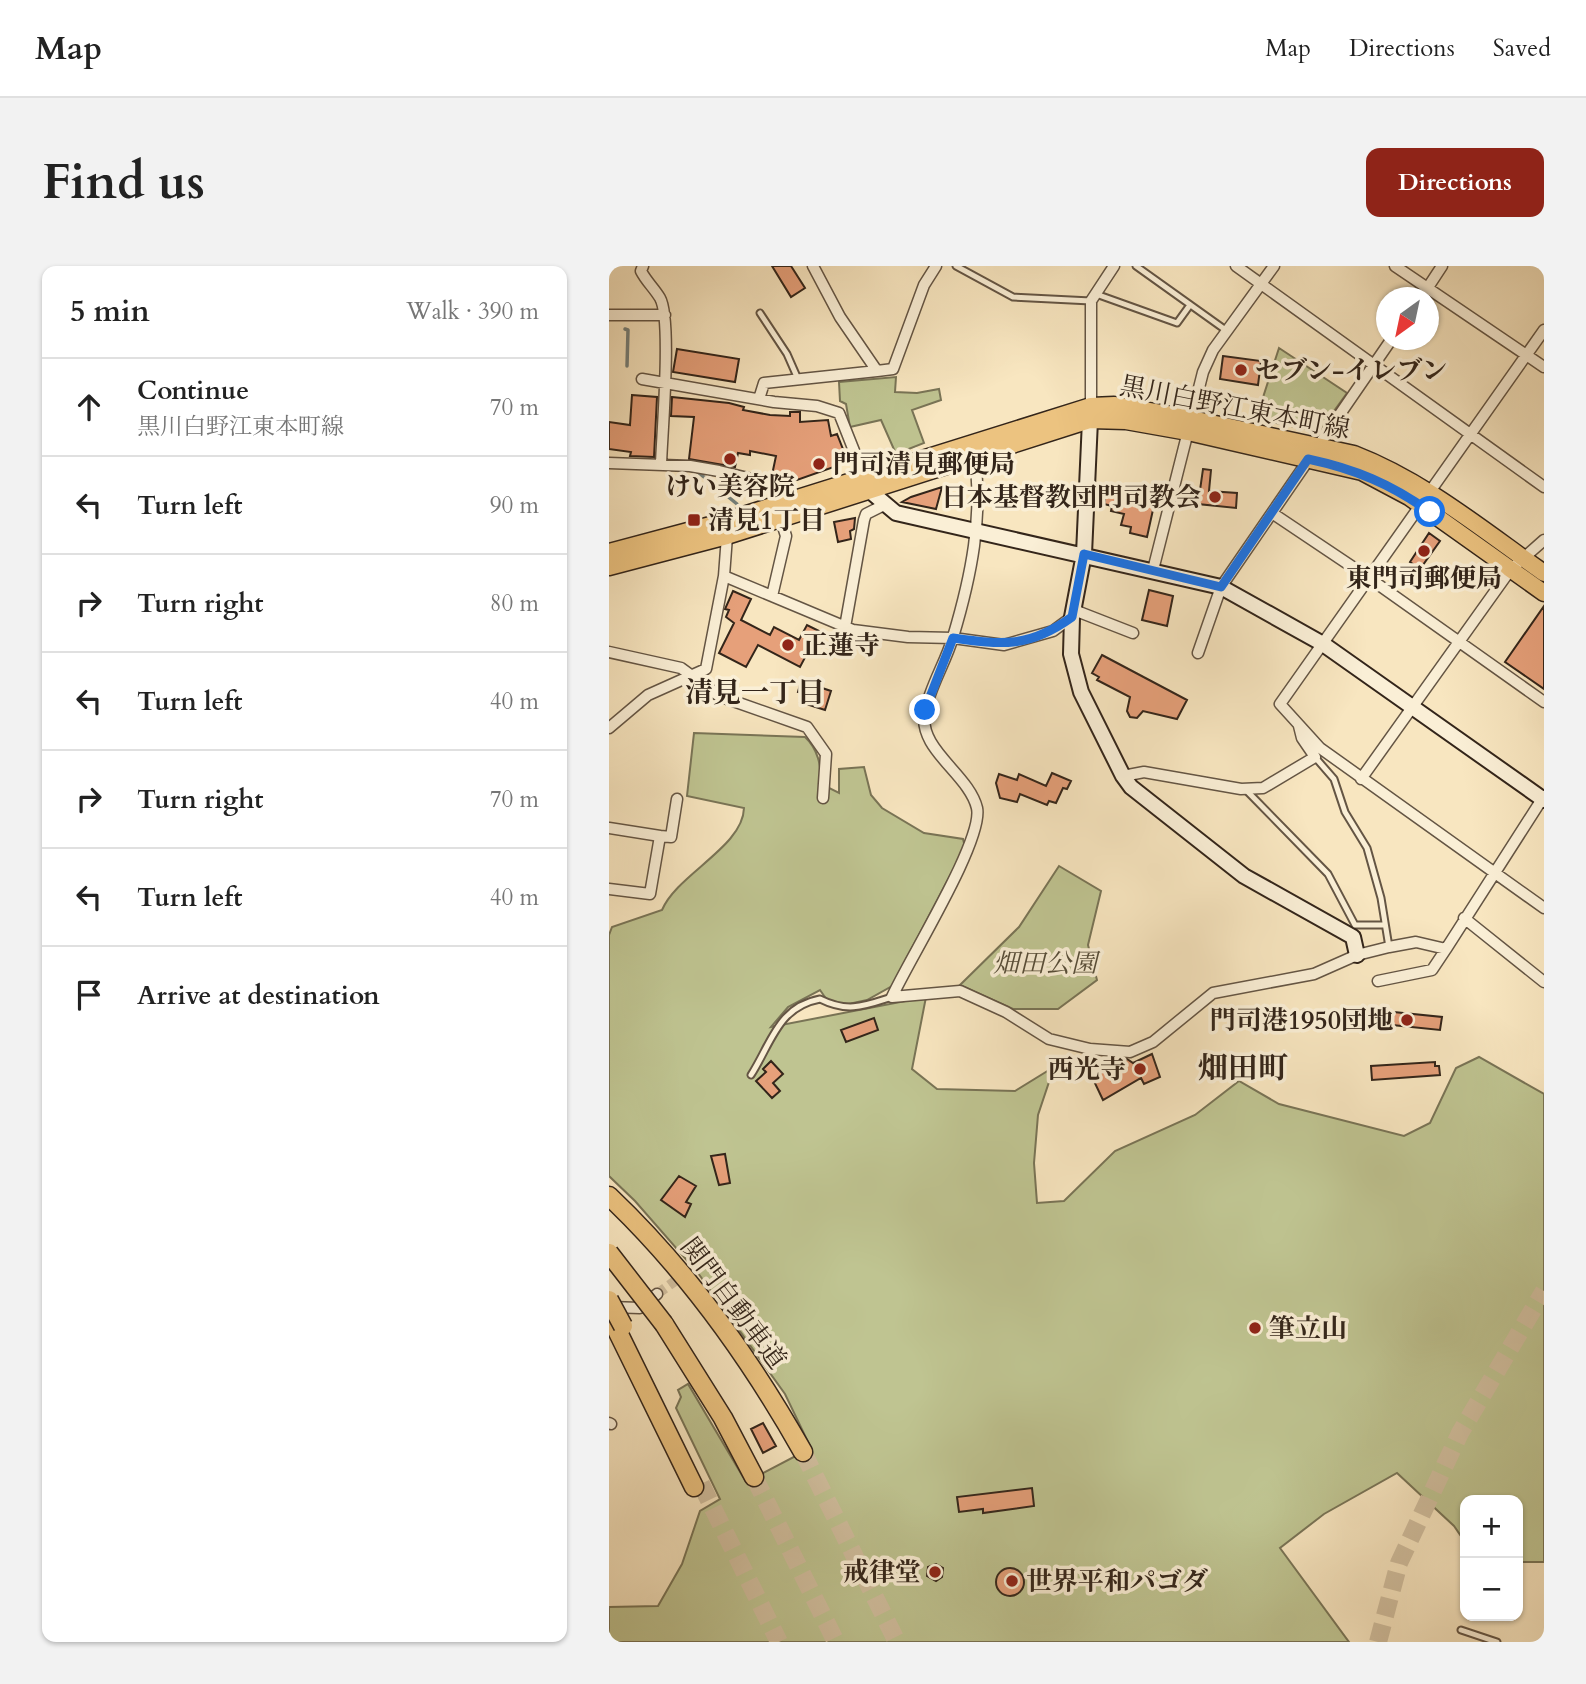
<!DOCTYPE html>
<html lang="en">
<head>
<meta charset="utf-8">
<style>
  :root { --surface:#fff; --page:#f2f2f2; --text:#222; --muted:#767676; --line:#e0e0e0; --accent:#8f2418 }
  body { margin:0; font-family:Cardo,"Noto Serif JP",serif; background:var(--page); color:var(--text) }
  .controls { position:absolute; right:21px; bottom:21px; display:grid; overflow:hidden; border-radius:14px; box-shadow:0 2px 5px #0004 }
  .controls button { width:63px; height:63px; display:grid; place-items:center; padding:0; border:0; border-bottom:2px solid var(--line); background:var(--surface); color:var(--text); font:35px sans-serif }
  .compass { position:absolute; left:767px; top:21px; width:63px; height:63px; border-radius:50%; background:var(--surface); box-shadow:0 2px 5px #0004; rotate:213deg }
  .stop { position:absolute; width:21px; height:21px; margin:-16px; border:5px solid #1a73e8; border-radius:50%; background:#fff }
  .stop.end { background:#1a73e8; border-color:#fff; box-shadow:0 2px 7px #0008 }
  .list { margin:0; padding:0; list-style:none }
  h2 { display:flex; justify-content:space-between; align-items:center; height:91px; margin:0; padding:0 28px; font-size:30px }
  h2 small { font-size:23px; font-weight:400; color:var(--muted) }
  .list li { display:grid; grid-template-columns:46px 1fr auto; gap:21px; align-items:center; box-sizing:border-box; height:98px; padding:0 28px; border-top:2px solid var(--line) }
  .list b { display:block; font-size:26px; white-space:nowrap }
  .list p { margin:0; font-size:23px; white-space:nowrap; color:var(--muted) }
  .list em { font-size:23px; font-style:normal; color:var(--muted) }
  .icon { flex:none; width:38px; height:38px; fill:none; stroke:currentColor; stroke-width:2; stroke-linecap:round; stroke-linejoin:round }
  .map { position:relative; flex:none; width:935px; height:1376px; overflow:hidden; border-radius:14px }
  header { display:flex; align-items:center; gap:42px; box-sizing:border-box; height:98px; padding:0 35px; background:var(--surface); border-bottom:2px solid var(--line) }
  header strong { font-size:33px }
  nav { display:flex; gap:38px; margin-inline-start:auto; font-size:24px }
  .intro { display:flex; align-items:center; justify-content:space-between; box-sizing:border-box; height:168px; padding:0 42px }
  h1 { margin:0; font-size:49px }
  .button { padding:18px 32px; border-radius:14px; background:var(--accent); color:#fff; font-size:24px; font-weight:700 }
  main { display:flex; gap:42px; padding:0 42px }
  aside { flex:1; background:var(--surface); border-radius:14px; box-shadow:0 2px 5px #0004 }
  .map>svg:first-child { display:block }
</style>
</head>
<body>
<header>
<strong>Map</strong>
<nav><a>Map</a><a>Directions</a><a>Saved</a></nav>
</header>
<div class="intro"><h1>Find us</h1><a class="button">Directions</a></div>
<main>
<aside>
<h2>5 min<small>Walk · 390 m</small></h2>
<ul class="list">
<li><svg class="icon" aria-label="ahead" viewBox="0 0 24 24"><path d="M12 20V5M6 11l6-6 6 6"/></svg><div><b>Continue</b><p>黒川白野江東本町線</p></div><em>70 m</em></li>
<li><svg class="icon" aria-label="left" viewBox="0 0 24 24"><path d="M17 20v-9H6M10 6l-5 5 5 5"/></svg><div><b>Turn left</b></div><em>90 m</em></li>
<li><svg class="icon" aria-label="right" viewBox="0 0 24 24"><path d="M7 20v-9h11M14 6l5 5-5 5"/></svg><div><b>Turn right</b></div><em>80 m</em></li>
<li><svg class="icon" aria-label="left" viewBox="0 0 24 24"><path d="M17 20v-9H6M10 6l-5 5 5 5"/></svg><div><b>Turn left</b></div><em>40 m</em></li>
<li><svg class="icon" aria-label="right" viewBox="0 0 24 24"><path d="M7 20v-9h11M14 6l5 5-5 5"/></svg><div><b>Turn right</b></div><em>70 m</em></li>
<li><svg class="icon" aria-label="left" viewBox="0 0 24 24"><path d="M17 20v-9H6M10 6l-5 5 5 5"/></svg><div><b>Turn left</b></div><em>40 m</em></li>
<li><svg class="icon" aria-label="arrive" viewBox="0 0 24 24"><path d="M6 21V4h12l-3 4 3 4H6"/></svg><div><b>Arrive at destination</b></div></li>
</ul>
</aside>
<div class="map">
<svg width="935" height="1376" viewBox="0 0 935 1376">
  <rect width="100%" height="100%" fill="#f8e6c0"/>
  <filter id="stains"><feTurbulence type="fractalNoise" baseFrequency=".00286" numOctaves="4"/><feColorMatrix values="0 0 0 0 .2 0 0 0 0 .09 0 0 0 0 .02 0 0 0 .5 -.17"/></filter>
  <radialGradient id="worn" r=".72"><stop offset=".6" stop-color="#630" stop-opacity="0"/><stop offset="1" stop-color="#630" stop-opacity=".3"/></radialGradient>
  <path fill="#bfc491" stroke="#797456" stroke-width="2" d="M670,82L738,127L712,163L706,165L647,153Z
    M287,111L286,126L308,127L330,123L332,134L303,144L315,177L287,188L272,154L241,161L237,138L231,135L230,116Z
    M85,467L196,471C208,482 214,501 210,517L230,527V503L255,501L262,529L273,542L315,567L354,573L356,581L283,720L258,734L235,739L218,734L211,724L179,741L162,761L317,731L303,803L328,823L406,825L445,801L429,849L425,897L428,937L455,935L506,885L586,849L630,815L670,838L795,870L821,857L847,802L870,791L935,828V1296H909V1234H856V1276L845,1260L788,1207L715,1248L671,1282L740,1376H0V1341L49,1340L73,1298L91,1245L111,1233L67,1142L72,1131L69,1124L79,1118L137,1216L202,1182L176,1128L89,1007L26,935L0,910V669L3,661L53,644C68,608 134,581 135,542L78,530Z
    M450,600L492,625L479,679L488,714L449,743H404L351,719L410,661Z"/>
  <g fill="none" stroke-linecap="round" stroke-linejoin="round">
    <path stroke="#75807b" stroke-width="3.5" d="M16,63L19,64L18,100
      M90,207L128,238"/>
  </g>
  <path fill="#e6a07a" stroke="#33251a" stroke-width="2" d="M163,0H182L196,22L182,31Z
    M68,83L130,93L126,116L64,106Z
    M614,90L652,95L649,119L611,113Z
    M23,129L48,131L45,191L21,190L22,186L0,183V156L21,159Z
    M63,131L120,137L135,141L134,144L161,149L181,150V146H191V156L219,154L222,170L228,168L239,196L188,214L163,209L167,190L141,185V189L129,187L126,201L80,193L85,151L62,150Z
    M594,203L602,204L600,225L628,227L627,242L589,238Z
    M499,218L547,230L538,271L521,267L522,261L512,259L515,248L502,245L503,240L495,238Z
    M333,221L327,243L293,236L302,231Z
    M246,252L245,263L241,265L242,273L229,276L225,256Z
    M820,267L831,275L811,303L801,296Z
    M540,324L564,330L558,360L533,354Z
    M124,325L142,333L132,354L161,369L165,361L190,374L198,359L210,365L191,401L149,379L137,401L110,387L125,357L117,351L120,344L116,343Z
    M935,340V423L896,396Z
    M493,389L578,434L568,453L534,445L528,452L521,451L518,445L521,431L488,414L490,411L483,407Z
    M192,415L222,425L216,444L191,436L194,427L189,426Z
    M443,507L462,515L458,523L454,522L447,537L440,535L438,539L411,528L408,536L391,532L387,517L390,508L408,514L410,508L437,520Z
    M765,744L833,751L831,764L764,757Z
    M265,752L269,764L237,776L232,764Z
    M543,788L551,811L535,818L532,812L494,834L483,811L518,793L524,797Z
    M162,795L174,808L164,817L171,825L163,832L147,815L157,806L154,803Z
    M826,796V800H830L831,809L763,814L762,800Z
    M116,888L121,917L110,919L102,890Z
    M70,910L87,920L77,936L82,938L76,951L52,934Z
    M154,1157L167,1180L154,1187L142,1163Z
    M423,1222L425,1240L374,1247V1243L350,1246L348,1231Z
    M327,1298L334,1302L333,1311L327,1315L318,1310L319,1301Z
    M387 1316a14 14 0 1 1 28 0a14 14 0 1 1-28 0Z"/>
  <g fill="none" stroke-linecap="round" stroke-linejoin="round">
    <path stroke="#d1bf9f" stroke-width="10" stroke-dasharray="10 5" stroke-linecap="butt" d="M48,1028L84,1002"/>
    <path stroke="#d1bf9f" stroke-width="18" stroke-dasharray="18 9" stroke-linecap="butt" d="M194,1186L288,1376
      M145,1211L227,1376
      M92,1218L170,1376
      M769,1376L790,1297L851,1167L935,1025"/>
    <g stroke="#645544" stroke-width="9">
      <path id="lane" d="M347,0L404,31L482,35
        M527,0L618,65
        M487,28L568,57L581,39
        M151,47L178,88L189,113
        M705,490L725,513L736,546L758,582L772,632L780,681
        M636,523L719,608L746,659H776
        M142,809C163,776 169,741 211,733C239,747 255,740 283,731
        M852,1364L888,1376"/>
    </g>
    <g stroke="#645544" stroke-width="13">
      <path id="street" d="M34,0L32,5C37,15 45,22 51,32C63,53 53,167 52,198
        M204,0L231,51L268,105L284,103L315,19L327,0
        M627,0L935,221
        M786,0L935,101
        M812,32L833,0
        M0,49H56
        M935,64L671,438L711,482L935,642
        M33,113L165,136L208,140L230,147L257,215
        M150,133L155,117L268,105
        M482,143V35L505,0
        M0,197L81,200L110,205L163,218L180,235
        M663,247L760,312L935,436
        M118,270L115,310L244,364L299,371L344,372L395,379L444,365L463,351
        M544,304L594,106L604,84L665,0
        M163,330L177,270L171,251
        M465,344L524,367
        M236,361L255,254L257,248L275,239
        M0,386L72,402L110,430L198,461L217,488L214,532
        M589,387L612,321L782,74
        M0,462L39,429L97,403L115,310
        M514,510L535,506L632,523L654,522L706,491L693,472L690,460
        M752,513L902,303L935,274
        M0,562L51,570
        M0,623L41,628L51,570L62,571L68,533
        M855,652L935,716
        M769,715L823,704L837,683
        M283,731L351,725L397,746L440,773L481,783L521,786L544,776L604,727L705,708L748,689L780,681L807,676L837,683L935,530
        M283,731C299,695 375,574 368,542C360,508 308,483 316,446C321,420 337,396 344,371C362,311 375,249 365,187
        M1,1041L31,1042L48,1028
        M0,1157L2,1158"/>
    </g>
    <g stroke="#33251a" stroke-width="18">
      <path id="secondary" d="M481,154L475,288L463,351L462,388L472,426L514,510L522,521L635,610L744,671L748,689
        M261,225L287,247L612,321L714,378L935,534"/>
    </g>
    <g stroke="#33251a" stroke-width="19">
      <path id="primary" d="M0,286L109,257L482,140L505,139L569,150L745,188C815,215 874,264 935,307
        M0,301L118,270L481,154L517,155L579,166L753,206L800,231L935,327"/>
    </g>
    <g stroke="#33251a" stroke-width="21">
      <path id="highway" d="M0,930C79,1005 141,1092 194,1186
        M0,1048L85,1221
        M55,1058L114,1152L145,1211"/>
    </g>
    <use href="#lane" stroke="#faefd6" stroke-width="5"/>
    <use href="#street" stroke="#faefd6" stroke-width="10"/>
    <use href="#secondary" stroke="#faefd6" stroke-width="14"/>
    <use href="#primary" stroke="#ecc380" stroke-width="16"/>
    <use href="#highway" stroke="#ecc380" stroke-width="18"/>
    <g stroke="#33251a" stroke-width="21" stroke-linecap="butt">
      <path id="highway-bridge" d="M0,987L55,1058
        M0,1034L14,1060"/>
    </g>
    <use href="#highway-bridge" stroke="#ecc380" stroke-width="18"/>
  </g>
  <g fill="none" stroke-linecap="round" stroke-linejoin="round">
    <path stroke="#1a73e8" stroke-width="9" d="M316,444L344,372C394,379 420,382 463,351L475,288L612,321L699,193C746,203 782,218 821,246"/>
  </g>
  <g fill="#8f2418" stroke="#faefd6" stroke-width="2.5">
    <circle cx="632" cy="104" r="7"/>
    <circle cx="121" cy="193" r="7"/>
    <circle cx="210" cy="198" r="7"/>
    <circle cx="606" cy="231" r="7"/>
    <rect x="78" y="247" width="14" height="14" rx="3.5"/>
    <circle cx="815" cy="285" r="7"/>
    <circle cx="179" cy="379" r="7"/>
    <circle cx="798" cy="754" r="7"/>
    <circle cx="531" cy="803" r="7"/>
    <circle cx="646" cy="1062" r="7"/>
    <circle cx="326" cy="1306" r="7"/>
    <circle cx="403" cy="1315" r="7"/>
  </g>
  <g text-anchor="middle" stroke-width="7" stroke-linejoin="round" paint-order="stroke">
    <g font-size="26" font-weight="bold" fill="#33251a" stroke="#faefd6" text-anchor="start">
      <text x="646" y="113">セブン-イレブン</text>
      <text x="224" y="207">門司清見郵便局</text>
      <text x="121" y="229" text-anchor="middle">けい美容院</text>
      <text x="592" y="240" text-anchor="end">日本基督教団門司教会</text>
      <text x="99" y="263">清見1丁目</text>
      <text x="815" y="321" text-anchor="middle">東門司郵便局</text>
      <text x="193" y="388">正蓮寺</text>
      <text x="784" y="763" text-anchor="end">門司港1950団地</text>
      <text x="517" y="812" text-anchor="end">西光寺</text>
      <text x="660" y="1071">筆立山</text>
      <text x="312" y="1315" text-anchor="end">戒律堂</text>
      <text x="417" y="1324">世界平和パゴダ</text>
    </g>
    <g font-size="26" fill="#33251a" stroke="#faefd6">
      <text transform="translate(626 141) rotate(11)" y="9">黒川白野江東本町線</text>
      <text transform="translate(125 1037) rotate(53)" y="9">関門自動車道</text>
    </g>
    <g font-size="26" font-style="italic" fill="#564d38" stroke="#faefd6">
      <text x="436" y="706">畑田公園</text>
    </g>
    <g font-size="28" font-weight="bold" fill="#33251a" stroke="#faefd6">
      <text x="146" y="436">清見一丁目</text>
    </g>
    <g font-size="30" font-weight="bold" fill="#33251a" stroke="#faefd6">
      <text x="634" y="812">畑田町</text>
    </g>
  </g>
  <rect width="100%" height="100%" filter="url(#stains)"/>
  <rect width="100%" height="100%" fill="url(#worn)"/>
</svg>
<div class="controls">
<button>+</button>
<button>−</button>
</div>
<svg class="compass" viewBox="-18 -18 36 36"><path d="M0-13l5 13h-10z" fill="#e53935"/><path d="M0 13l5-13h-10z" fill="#767676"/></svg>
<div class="stop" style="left:821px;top:246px"></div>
<div class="stop end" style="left:316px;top:444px"></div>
</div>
</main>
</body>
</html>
